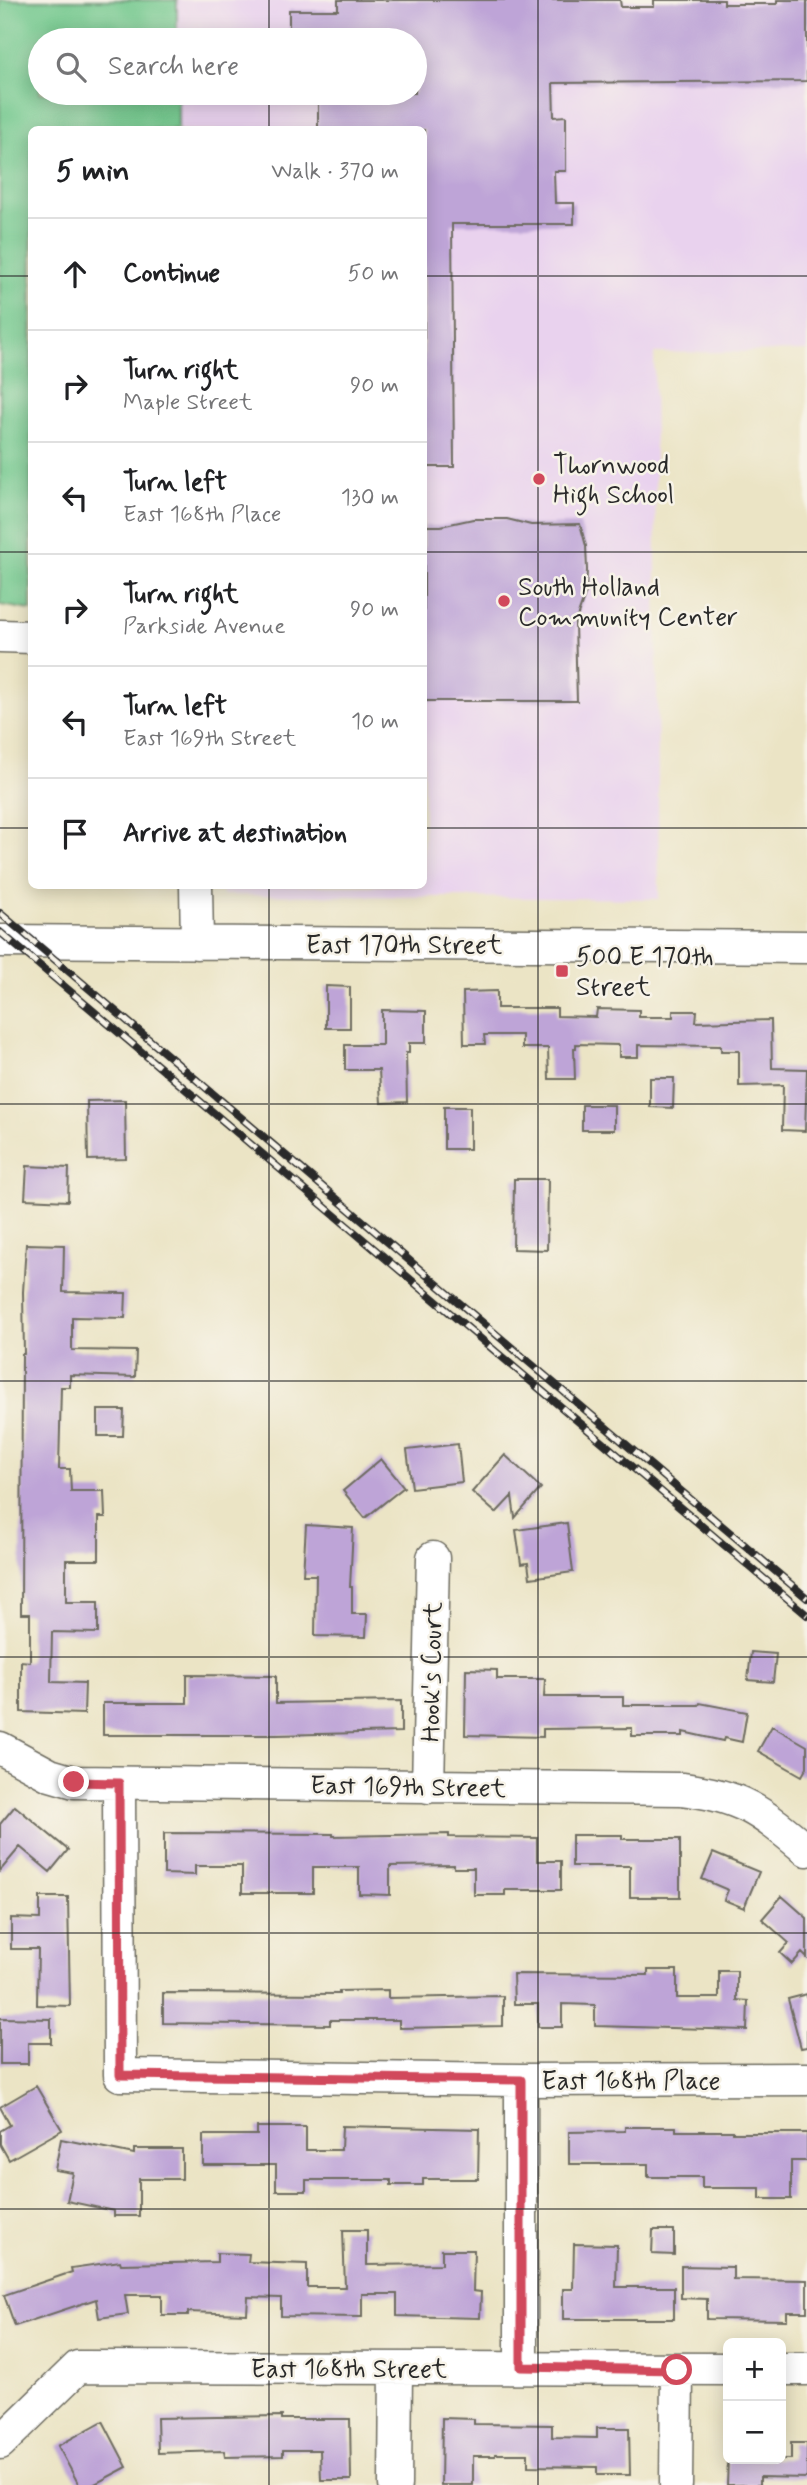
<!DOCTYPE html>
<html lang="en">
<head>
<meta charset="utf-8">
<style>
  :root { --surface:#fff; --page:#f2f2f2; --text:#202124; --muted:#757577; --line:#e0e0e0 }
  body { margin:0; font-family:Mynerve,sans-serif; background:var(--page); color:var(--text) }
  .controls { position:absolute; right:21px; bottom:21px; display:grid; overflow:hidden; border-radius:10px; box-shadow:0 4px 18px #0003 }
  .controls button { width:63px; height:63px; display:grid; place-items:center; padding:0; border:0; border-bottom:2px solid var(--line); background:var(--surface); color:var(--text); font:35px sans-serif }
  .stop { position:absolute; width:21px; height:21px; margin:-16px; border:5px solid #d1495b; border-radius:50%; background:#fff }
  .stop.end { background:#d1495b; border-color:#fff; box-shadow:0 2px 7px #0008 }
  .list { margin:0; padding:0; list-style:none }
  h2 { display:flex; justify-content:space-between; align-items:center; height:91px; margin:0; padding:0 28px; font-size:30px }
  h2 small { font-size:23px; font-weight:400; color:var(--muted) }
  .list li { display:grid; grid-template-columns:46px 1fr auto; gap:21px; align-items:center; box-sizing:border-box; height:112px; padding:0 28px; border-top:2px solid var(--line) }
  .list b { display:block; font-size:26px; white-space:nowrap }
  .list p { margin:0; font-size:23px; white-space:nowrap; color:var(--muted) }
  .list em { font-size:23px; font-style:normal; color:var(--muted) }
  .icon { flex:none; width:38px; height:38px; fill:none; stroke:currentColor; stroke-width:2; stroke-linecap:round; stroke-linejoin:round }
  .map { position:relative; flex:none; width:807px; height:2485px; overflow:hidden }
  .search { position:absolute; background:var(--surface); box-shadow:0 4px 18px #0003; left:28px; top:28px; width:399px; height:77px; display:flex; align-items:center; gap:18px; box-sizing:border-box; padding:0 24px; border-radius:38px; color:var(--muted); font-size:26px }
  .panel { position:absolute; background:var(--surface); box-shadow:0 4px 18px #0003; left:28px; top:126px; width:399px; height:763px; border-radius:10px }
  .map>svg:first-child { display:block }
</style>
</head>
<body>
<div class="map">
<svg width="807" height="2485" viewBox="0 0 807 2485">
  <rect width="100%" height="100%" fill="#f7f3e8"/>
  <filter id="ink" filterUnits="userSpaceOnUse"><feTurbulence type="fractalNoise" baseFrequency=".0143" numOctaves="2"/><feDisplacementMap in="SourceGraphic" scale="14" xChannelSelector="R" yChannelSelector="G"/><feConvolveMatrix kernelMatrix="1 2 1 2 8 2 1 2 1" color-interpolation-filters="sRGB"/></filter>
  <filter id="wash" filterUnits="userSpaceOnUse"><feTurbulence type="fractalNoise" baseFrequency=".00686" numOctaves="4" result="noise"/><feDisplacementMap in="SourceGraphic" scale="28" xChannelSelector="R" yChannelSelector="G"/><feGaussianBlur stdDeviation="1.57" result="paint"/><feColorMatrix in="noise" values="0 0 0 0 0 0 0 0 0 0 0 0 0 0 0 0 0 1.4 0 .05"/><feComposite in="paint" operator="in"/></filter>
  <g filter="url(#wash)">
    <rect width="100%" height="100%" fill="#ebe4c5"/>
    <path fill="#e9d2ee" fill-rule="evenodd" d="M0,0H807V351L654,353L659,899L222,895L223,886H424V130H32L31,610L0,605ZM40,40H415V93H40Z"/>
    <path fill="#71c78c" stroke="#4e795c" stroke-width="2" d="M0,0H177V40H40V93H178V129L32,130L31,610L0,605Z"/>
    <g id="blocks">
      <path fill="#bea4d7" d="M338,0H620L621,7H654V0H724V4H777V0H807V81L553,83L554,117L566,116V171H554L555,203H574V224H452L454,467H424V130H318V93H415V40H289V10H338Z
        M473,519H507L531,525L580,524L586,546L587,570L586,592L575,623L577,701H424V526H441Z
        M326,986L350,987V1028H326Z
        M497,991V1008H557V1016L596,1017L597,1009L639,1010V1017H673V1011H697L696,1022L771,1020L772,1068L807,1069L805,1131L782,1130L783,1085L739,1086V1051H721V1046L638,1045V1057H619V1045L576,1044V1048H574L575,1079H549L548,1048H522V1035H484L485,1044H464L463,992Z
        M382,1010L426,1011V1043H409V1053H406L407,1102L381,1103L379,1070H345V1045H382Z
        M650,1078H674L673,1108L650,1107Z
        M125,1100L126,1159L88,1160L87,1101Z
        M582,1105H614V1130H582Z
        M444,1107H470V1149H444Z
        M27,1166L69,1168L68,1201L25,1199Z
        M514,1179H548L547,1250L513,1249Z
        M26,1244L64,1245L63,1292L126,1293L125,1318L72,1317V1350L136,1351L135,1377L70,1375V1387H61L59,1469H70L71,1491H104L105,1517H99V1560H66V1602H98V1633L52,1632L51,1682L85,1683L84,1714L21,1712V1661L30,1662V1614H21L22,1354H24L23,1292Z
        M98,1410H124L123,1436H98Z
        M458,1444L462,1482L412,1488L407,1450Z
        M505,1455L541,1488L515,1518L512,1496L496,1513L472,1492Z
        M381,1459L404,1487L365,1518L343,1491Z
        M567,1523L573,1572L530,1578L528,1563L521,1564L516,1530Z
        M306,1525L353,1528L350,1587H352V1614H367L366,1637L315,1636L316,1575H303Z
        M751,1652L776,1654L773,1682L748,1680Z
        M466,1669L497,1670V1679H545L544,1697H623V1705H699L700,1703L747,1712L742,1742L724,1738L723,1741L683,1732V1736H632V1728L543,1729V1737L465,1735Z
        M187,1675L276,1676V1703L401,1701V1732L276,1735H103V1703H187Z
        M772,1726L807,1746V1767L802,1776L758,1751Z
        M15,1806L68,1850L50,1872L20,1847L0,1871V1824Z
        M164,1833L333,1834V1836L449,1834V1837L537,1838V1861H561V1890H505V1895H474V1868H454V1865L390,1866V1895L359,1894V1867H313V1893H242V1866H195V1875L164,1874Z
        M572,1835H622V1839H680V1897H630V1866H572Z
        M713,1853L759,1872L744,1908L724,1900L728,1890L702,1879Z
        M782,1896L807,1918V1958L802,1953L792,1964L780,1953L789,1943L762,1919Z
        M40,1897H68L70,2006L37,2005L38,1949H11V1918L40,1919Z
        M648,1970H677V1998H719V1971H737V2000L748,2001L747,2030L595,2026V2005L562,2004V2027H538V2004H514L513,1974L648,1975Z
        M388,1990V1998L503,1996V2026L399,2028V2020H330V2025L163,2023V1993L339,1994V1991Z
        M807,1994V2047L801,2048L788,1999Z
        M0,2018L51,2019V2043H28V2064H0Z
        M36,2086L62,2130L9,2160L0,2144V2131L10,2125L0,2107Z
        M342,2126L479,2129L478,2179H423V2185H391V2180H306V2191H276V2165H203V2135H257V2127H306V2150H341Z
        M625,2127H676V2131H733V2133H807V2161H791V2199H760V2188H702V2177H648V2164H569V2132L625,2131Z
        M61,2139L134,2154V2149H182V2179H139V2216H114V2211L67,2201L73,2173L55,2170Z
        M343,2230H367V2265L442,2264V2250H474L473,2291L481,2292L480,2318L397,2316V2294H362V2317L281,2316V2298L248,2297L247,2314L188,2312V2315H162V2295H125L128,2314L99,2318L96,2299L15,2326L4,2295L72,2272L71,2268L120,2261L121,2264L217,2262V2253L249,2254L248,2262L307,2264V2287H345Z
        M653,2230H674V2255L652,2254Z
        M574,2244L617,2245L616,2287H674V2319H563V2289H573Z
        M681,2266L733,2267V2279L807,2280V2312H787V2320L707,2319V2299L681,2298Z
        M282,2416V2419H350L351,2480H321L320,2450H283V2456L225,2457L224,2451L158,2453L157,2418Z
        M442,2418L474,2419V2424L552,2425V2437L597,2438V2428H629L630,2475H597V2467L528,2466V2454H495V2456H473V2485H441Z
        M103,2421L127,2467L93,2485H79L58,2446Z
        M791,2443H807V2478L760,2477V2485H727L728,2459H791Z"/>
    </g>
  </g>
  <g filter="url(#ink)">
    <use href="#blocks" fill-opacity="0" stroke="#6e6c61" stroke-width="2"/>
    <g fill="none" stroke-linecap="round" stroke-linejoin="round">
      <g stroke="#6e6c61" stroke-width="35">
        <path id="minor" d="M0,636L32,637
          M196,886L197,943
          M0,941L807,947
          M0,1748L50,1775L74,1782L682,1789C743,1796 761,1812 807,1850
          M119,1783L120,2075L521,2080L807,2079
          M428,1787L433,1558
          M521,2367V2080
          M781,2369H807
          M0,2443L78,2367L728,2369
          M395,2485L396,2368
          M676,2485L677,2369"/>
      </g>
      <use href="#minor" stroke="#fff" stroke-width="32"/>
      <g stroke="#2b2b2b" stroke-width="8">
        <path id="rail" d="M0,913L807,1598
          M0,932L807,1615"/>
      </g>
      <use href="#rail" stroke="#f7f3e8" stroke-width="5" stroke-dasharray="16" stroke-linecap="butt"/>
    </g>
  </g>
  <g fill="none" stroke-linecap="round" stroke-linejoin="round" filter="url(#ink)">
    <path stroke="#d1495b" stroke-width="9" d="M74,1782L119,1783L120,2075L521,2080V2367L677,2370"/>
  </g>
  <path fill="none" stroke="#2b2b2b" stroke-width="2" stroke-opacity="0.55" d="M269,0V40M538,0V2485M269,93V130M0,276H32M424,276H807M0,552H32M424,552H807M0,828H32M424,828H807M269,886V2485M0,1104H807M0,1381H807M0,1657H807M0,1933H807M0,2209H807"/>
  <g fill="#d1495b" stroke="#f7f3e8" stroke-width="2.5">
    <circle cx="539" cy="479" r="7"/>
    <circle cx="504" cy="601" r="7"/>
    <rect x="555" y="964" width="14" height="14" rx="3.5"/>
  </g>
  <g text-anchor="middle" stroke-width="5" stroke-linejoin="round" paint-order="stroke">
    <g font-size="26" fill="#2b2b2b" stroke="#f7f3e8" text-anchor="start">
      <text x="553" y="473">Thornwood<tspan x="553" dy="30">High School</tspan></text>
      <text x="518" y="595">South Holland<tspan x="518" dy="30">Community Center</tspan></text>
      <text x="576" y="965">500 E 170th<tspan x="576" dy="30">Street</tspan></text>
    </g>
    <g font-size="26" fill="#2b2b2b" stroke="#f7f3e8">
      <text x="404" y="953">East 170th Street</text>
      <text transform="translate(431 1672) rotate(-89)" y="9">Hook's Court</text>
      <text transform="translate(408 1786) rotate(1)" y="9">East 169th Street</text>
      <text x="631" y="2089">East 168th Place</text>
      <text x="349" y="2377">East 168th Street</text>
    </g>
  </g>
</svg>
<div class="controls">
<button>+</button>
<button>−</button>
</div>
<div class="stop" style="left:677px;top:2370px"></div>
<div class="stop end" style="left:74px;top:1782px"></div>
<div class="search"><svg class="icon" aria-label="search" viewBox="0 0 24 24"><circle cx="10" cy="10" r="6"/><path d="M15 15l6 6"/></svg>Search here</div>
<section class="panel">
<h2>5 min<small>Walk · 370 m</small></h2>
<ul class="list">
<li><svg class="icon" aria-label="ahead" viewBox="0 0 24 24"><path d="M12 20V5M6 11l6-6 6 6"/></svg><div><b>Continue</b></div><em>50 m</em></li>
<li><svg class="icon" aria-label="right" viewBox="0 0 24 24"><path d="M7 20v-9h11M14 6l5 5-5 5"/></svg><div><b>Turn right</b><p>Maple Street</p></div><em>90 m</em></li>
<li><svg class="icon" aria-label="left" viewBox="0 0 24 24"><path d="M17 20v-9H6M10 6l-5 5 5 5"/></svg><div><b>Turn left</b><p>East 168th Place</p></div><em>130 m</em></li>
<li><svg class="icon" aria-label="right" viewBox="0 0 24 24"><path d="M7 20v-9h11M14 6l5 5-5 5"/></svg><div><b>Turn right</b><p>Parkside Avenue</p></div><em>90 m</em></li>
<li><svg class="icon" aria-label="left" viewBox="0 0 24 24"><path d="M17 20v-9H6M10 6l-5 5 5 5"/></svg><div><b>Turn left</b><p>East 169th Street</p></div><em>10 m</em></li>
<li><svg class="icon" aria-label="arrive" viewBox="0 0 24 24"><path d="M6 21V4h12l-3 4 3 4H6"/></svg><div><b>Arrive at destination</b></div></li>
</ul>
</section>
</div>
</body>
</html>
